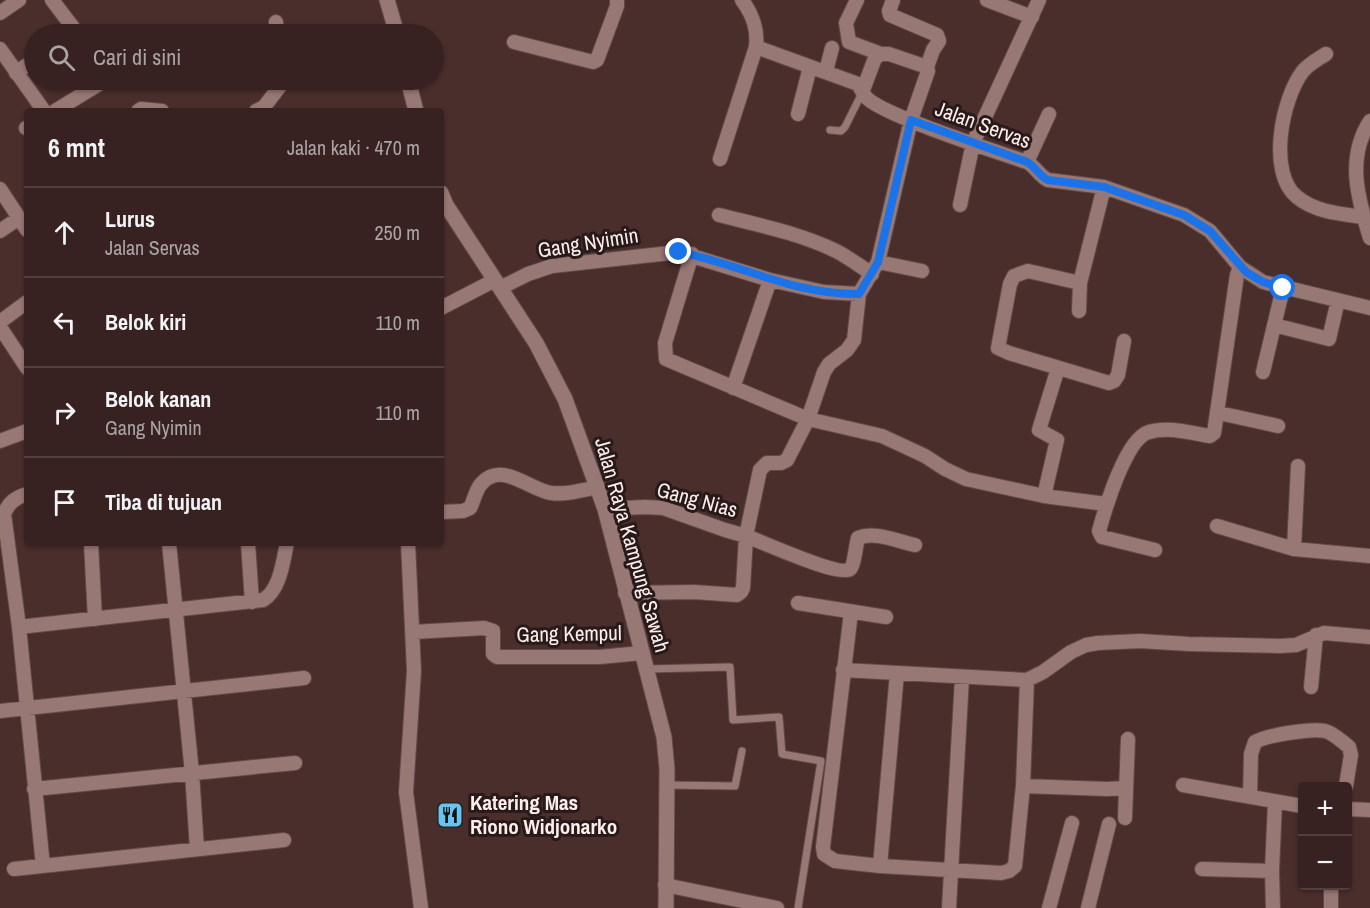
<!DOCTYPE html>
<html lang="id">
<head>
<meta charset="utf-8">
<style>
  :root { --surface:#382221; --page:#432f2e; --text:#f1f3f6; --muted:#aba4a5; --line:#523f3f }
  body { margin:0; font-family:"Archivo Narrow",sans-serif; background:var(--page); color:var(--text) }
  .controls { position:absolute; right:18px; bottom:18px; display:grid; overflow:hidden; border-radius:6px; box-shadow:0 2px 4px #0004 }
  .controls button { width:54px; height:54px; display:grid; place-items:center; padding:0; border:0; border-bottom:2px solid var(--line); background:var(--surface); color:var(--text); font:30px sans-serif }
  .stop { position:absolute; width:18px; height:18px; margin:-14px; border:4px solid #1a73e8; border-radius:50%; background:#fff }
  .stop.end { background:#1a73e8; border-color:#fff; box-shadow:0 2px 6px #0008 }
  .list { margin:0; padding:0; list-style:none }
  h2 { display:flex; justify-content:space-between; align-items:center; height:78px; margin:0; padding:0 24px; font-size:26px }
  h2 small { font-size:20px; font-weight:400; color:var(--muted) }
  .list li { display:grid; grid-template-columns:39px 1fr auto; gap:18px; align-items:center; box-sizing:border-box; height:90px; padding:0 24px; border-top:2px solid var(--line) }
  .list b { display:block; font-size:22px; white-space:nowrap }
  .list p { margin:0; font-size:20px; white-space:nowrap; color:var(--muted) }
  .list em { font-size:20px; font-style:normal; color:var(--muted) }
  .icon { flex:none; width:33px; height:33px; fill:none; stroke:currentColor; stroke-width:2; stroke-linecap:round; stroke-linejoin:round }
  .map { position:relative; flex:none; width:1370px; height:908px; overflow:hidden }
  .search { position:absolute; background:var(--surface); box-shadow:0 2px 4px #0004; left:24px; top:24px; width:420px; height:66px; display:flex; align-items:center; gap:15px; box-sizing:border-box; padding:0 21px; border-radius:33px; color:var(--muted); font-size:22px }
  .panel { position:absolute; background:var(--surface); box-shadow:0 2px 4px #0004; left:24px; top:108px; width:420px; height:438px; border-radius:6px }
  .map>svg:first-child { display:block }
</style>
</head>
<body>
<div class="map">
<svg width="1370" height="908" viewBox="0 0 1370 908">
  <rect width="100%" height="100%" fill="#4a2e2c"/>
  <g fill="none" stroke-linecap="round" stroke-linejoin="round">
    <g stroke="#604a48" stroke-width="9">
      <path id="lane" d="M830,130L841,131L845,127L862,93
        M647,669L730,667L733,720L779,717L782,754L821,761L798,908
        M666,785L735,786L742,751"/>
    </g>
    <g stroke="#604a48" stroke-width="16">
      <path id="street" d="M52,0L78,34
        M742,0C753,15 758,29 756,47L858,84C861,88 862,92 865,96C878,114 1000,153 1027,162C1036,167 1039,176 1048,180L1104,187L1184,215L1210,231L1240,267L1263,282L1370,308
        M857,0L846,23L849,42L881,54
        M893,0L889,11L890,15L937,35L939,41L933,50L927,67
        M987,0L1032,17
        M0,13L19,0
        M276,22L277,34
        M514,42L593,62L597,60L617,6V0
        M0,49L44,111
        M1326,54C1318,59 1309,64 1303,71C1282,98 1267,173 1297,197C1315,212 1341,214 1364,217
        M826,71L832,48
        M16,73L34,60
        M55,111L99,84L101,80
        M138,111L141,109L162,111
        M256,111L264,107L283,82L298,80
        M798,114L810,67
        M1370,121C1346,158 1358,199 1370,238
        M26,128H27
        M720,159L756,47
        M1027,162L1049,114
        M1104,187L1080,283L1028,271L1014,276L1010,284L998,348L1009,353L1109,383L1114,381L1118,375L1124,341
        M0,189L27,230
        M960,205L973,143L1039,0
        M719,215C758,225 799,233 836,251C848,257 860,266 872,274
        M0,231L19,218
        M692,254L665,343L666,359L808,419L882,436L925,456L945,469L966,479L1044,496L1106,504
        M878,262L922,271
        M500,288L528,274L552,266L679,252L770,280L824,292L859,294
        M441,308L495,280
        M1079,311L1080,283
        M0,322L27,302
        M1274,325L1329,339L1338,300
        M0,327L27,368
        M1263,372L1283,288
        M733,388L770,280
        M1219,413L1278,426
        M0,441L27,431
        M27,494C15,498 9,502 4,514L19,627L43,866
        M1044,496L1057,440L1039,430L1058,368
        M605,509L645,507L663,508L725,530L746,536L760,470L767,463H781L787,460L808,419L824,372L829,364L847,350L854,340L859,294L878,262L911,120L928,71L927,67L889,54H881L875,58L863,90
        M441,512L463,511L470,508C474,501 476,488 482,483C502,461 530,490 551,493C567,495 583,490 598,487
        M1217,526L1294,549L1370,556
        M91,543L95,619
        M169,543L192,773L197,849
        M248,543L252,602
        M408,543L414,671L406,792L421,908
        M1294,549L1298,466
        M1155,550L1102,537L1099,531C1105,509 1126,438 1149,432C1168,426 1191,433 1210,436L1214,433L1237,275L1240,267
        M625,593L694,592L737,595L741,592L743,588L746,536C762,542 839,577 850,569C854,566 856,545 858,538C875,531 897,541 915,545
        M798,603L886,617
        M851,612L823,847L824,854L835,861L880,866L1001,873L1009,871L1015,866L1023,786L1027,680
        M19,627L263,600C280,590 283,562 287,543
        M413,632L484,628L493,631V654L497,657H599L642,653
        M843,670L1027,680L1043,672L1071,652L1086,645L1098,643L1140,641L1189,644L1280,646L1296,645L1324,633L1370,637
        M1311,687L1316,635
        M0,711L304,678
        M1183,785L1302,806
        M1023,786L1107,789L1126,788
        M34,789L295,763
        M1250,797L1251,754L1255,742C1267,735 1312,728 1325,731C1334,733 1342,742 1349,747L1351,755L1346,786
        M1348,809L1370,810
        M1125,818L1128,739
        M880,866L897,673
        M14,869L284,840
        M1202,869L1272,871L1273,908
        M1272,871L1275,802
        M665,885L777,908
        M1331,890V908
        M949,908L962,678
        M1049,908L1072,823
        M1088,908L1109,824"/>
    </g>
    <g stroke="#604a48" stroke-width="17">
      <path id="secondary" d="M387,0L397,34
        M408,80L416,111
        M441,193L446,205L536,343L565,399L605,509L664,737L667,769L666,908"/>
    </g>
    <use href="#lane" stroke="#987875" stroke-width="7"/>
    <use href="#street" stroke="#987875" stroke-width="14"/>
    <use href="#secondary" stroke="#987875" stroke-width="15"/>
  </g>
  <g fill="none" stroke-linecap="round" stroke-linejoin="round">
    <path stroke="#1a73e8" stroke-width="8" d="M679,252C741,264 793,295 859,294L878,262L911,120L1027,162C1036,167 1039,176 1048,180L1104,187L1184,215L1210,231L1246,272L1263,282L1283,288"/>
  </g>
  <defs>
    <g id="restaurant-square" transform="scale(1.35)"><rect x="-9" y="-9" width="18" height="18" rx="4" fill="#66c4ef" stroke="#271a19"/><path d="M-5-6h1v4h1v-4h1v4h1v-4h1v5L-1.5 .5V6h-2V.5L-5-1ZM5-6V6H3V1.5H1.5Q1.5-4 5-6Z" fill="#111"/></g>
  </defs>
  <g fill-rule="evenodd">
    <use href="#restaurant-square" x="450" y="815"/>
  </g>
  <g text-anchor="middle" stroke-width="6" stroke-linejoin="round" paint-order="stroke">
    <g font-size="21" fill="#fdeeed" stroke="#271a19">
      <text transform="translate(983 125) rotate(20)" y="7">Jalan Servas</text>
      <text transform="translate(588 243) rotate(-9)" y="7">Gang Nyimin</text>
      <text transform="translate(697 500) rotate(15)" y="7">Gang Nias</text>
      <text transform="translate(632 545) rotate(74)" y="7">Jalan Raya Kampung Sawah</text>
      <text transform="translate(569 634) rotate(-1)" y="7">Gang Kempul</text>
    </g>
    <g font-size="21" font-weight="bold" fill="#fdeeed" stroke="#271a19" text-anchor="start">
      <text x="470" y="810">Katering Mas<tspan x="470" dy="24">Riono Widjonarko</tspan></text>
    </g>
  </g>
</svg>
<div class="controls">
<button>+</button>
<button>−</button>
</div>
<div class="stop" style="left:1283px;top:288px"></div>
<div class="stop end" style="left:679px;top:252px"></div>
<div class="search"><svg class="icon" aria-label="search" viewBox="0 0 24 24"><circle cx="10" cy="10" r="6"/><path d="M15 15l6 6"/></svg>Cari di sini</div>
<section class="panel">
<h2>6 mnt<small>Jalan kaki · 470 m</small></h2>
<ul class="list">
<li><svg class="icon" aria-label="ahead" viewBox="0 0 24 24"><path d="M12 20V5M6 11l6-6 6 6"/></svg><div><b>Lurus</b><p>Jalan Servas</p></div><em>250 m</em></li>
<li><svg class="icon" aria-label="left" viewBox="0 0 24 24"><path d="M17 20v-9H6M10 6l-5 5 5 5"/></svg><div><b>Belok kiri</b></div><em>110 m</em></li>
<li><svg class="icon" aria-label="right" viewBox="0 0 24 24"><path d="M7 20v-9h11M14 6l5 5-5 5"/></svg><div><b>Belok kanan</b><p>Gang Nyimin</p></div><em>110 m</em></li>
<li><svg class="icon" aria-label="arrive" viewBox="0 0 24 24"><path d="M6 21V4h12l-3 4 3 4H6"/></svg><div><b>Tiba di tujuan</b></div></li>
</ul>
</section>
</div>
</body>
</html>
